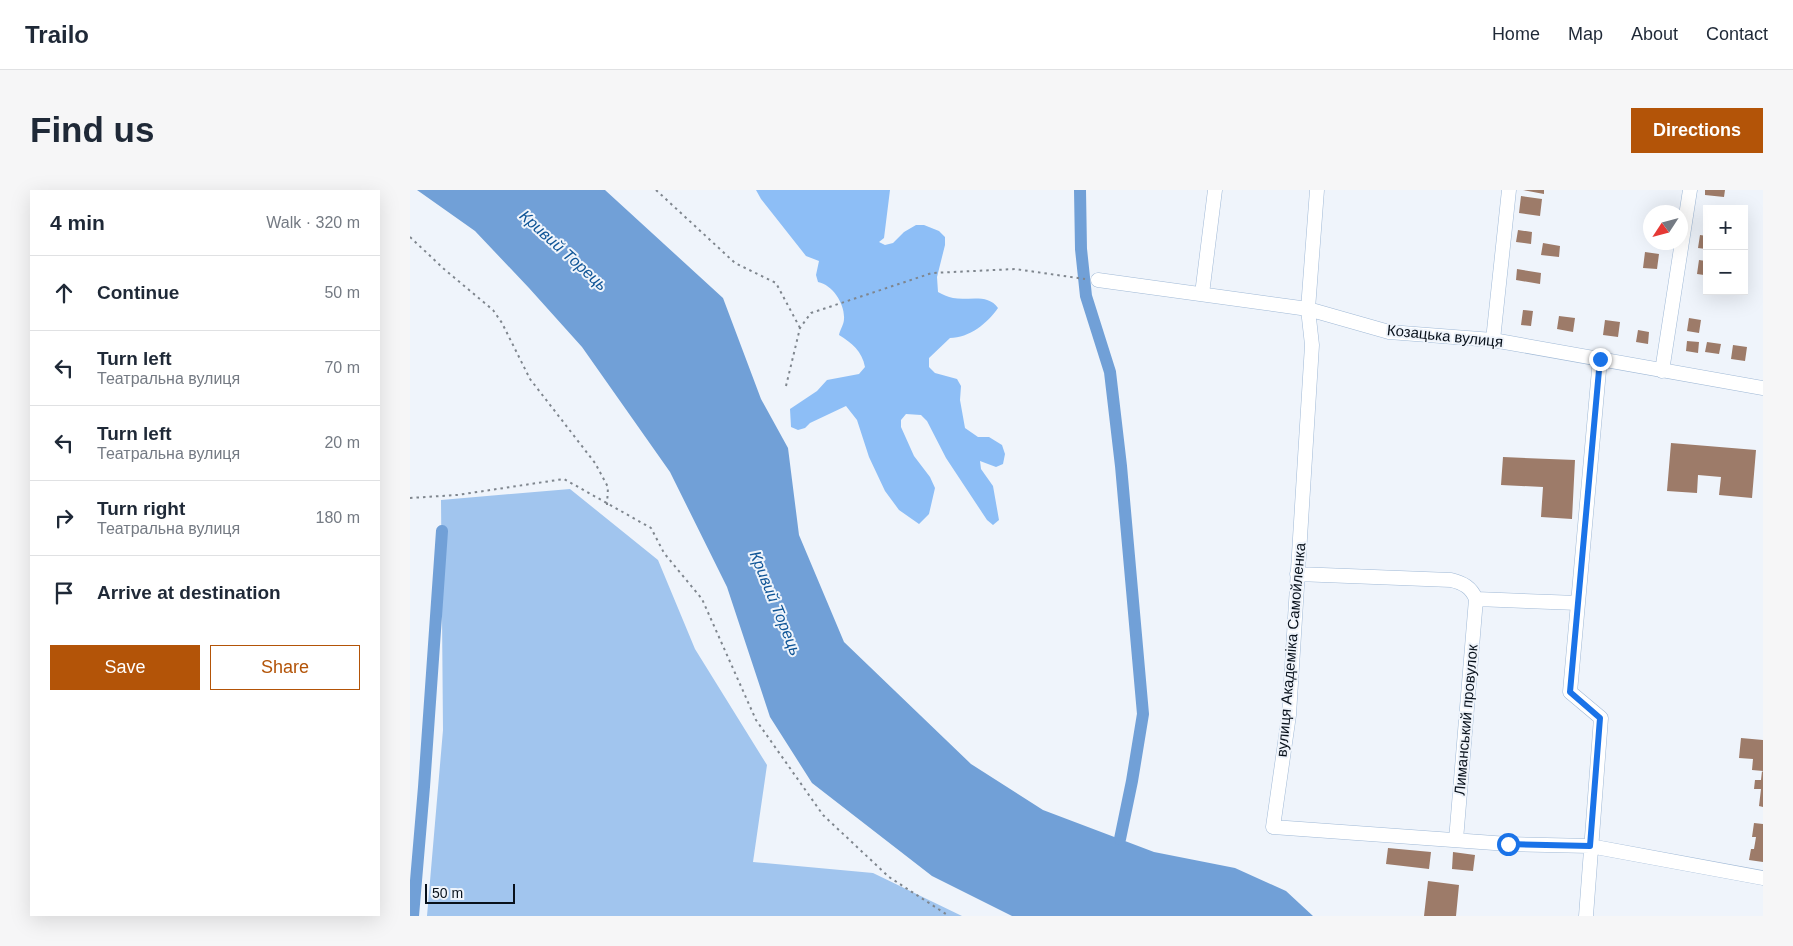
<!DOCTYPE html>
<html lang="en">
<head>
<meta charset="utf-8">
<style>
  :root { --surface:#fff; --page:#f6f6f7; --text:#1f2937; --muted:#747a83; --line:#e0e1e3; --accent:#b35408 }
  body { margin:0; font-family:Helvetica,sans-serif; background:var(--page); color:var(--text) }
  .controls { position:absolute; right:15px; top:15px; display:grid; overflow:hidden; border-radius:0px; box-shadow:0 5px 20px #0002 }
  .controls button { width:45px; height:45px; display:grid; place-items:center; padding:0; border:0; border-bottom:1px solid var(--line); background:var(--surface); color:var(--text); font:25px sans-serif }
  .compass { position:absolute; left:1233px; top:15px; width:45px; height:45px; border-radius:50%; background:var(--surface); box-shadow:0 5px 20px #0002; rotate:234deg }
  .scale { position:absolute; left:15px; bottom:12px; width:90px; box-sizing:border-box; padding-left:5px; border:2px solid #08111b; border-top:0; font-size:14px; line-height:18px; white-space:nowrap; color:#08111b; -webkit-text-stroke:4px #eff4fb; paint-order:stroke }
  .stop { position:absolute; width:15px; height:15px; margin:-11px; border:4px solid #1a73e8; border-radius:50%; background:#fff }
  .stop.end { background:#1a73e8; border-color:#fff; box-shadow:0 1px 5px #0008 }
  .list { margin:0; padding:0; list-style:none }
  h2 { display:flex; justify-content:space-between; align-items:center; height:65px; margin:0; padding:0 20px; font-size:21px }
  h2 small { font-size:16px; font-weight:400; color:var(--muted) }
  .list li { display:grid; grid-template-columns:32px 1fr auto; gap:15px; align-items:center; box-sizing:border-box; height:75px; padding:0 20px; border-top:1px solid var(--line) }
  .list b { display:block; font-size:19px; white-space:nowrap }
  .list p { margin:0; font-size:16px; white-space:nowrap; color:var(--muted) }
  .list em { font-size:16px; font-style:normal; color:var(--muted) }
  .actions { display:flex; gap:10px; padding:15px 20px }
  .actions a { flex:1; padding:11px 0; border:1px solid var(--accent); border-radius:0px; text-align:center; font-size:18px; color:var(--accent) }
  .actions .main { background:var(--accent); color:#fff }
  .icon { flex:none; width:28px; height:28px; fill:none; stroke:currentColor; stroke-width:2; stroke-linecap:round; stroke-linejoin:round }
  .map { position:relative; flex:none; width:1353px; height:726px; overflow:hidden; border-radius:0px }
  header { display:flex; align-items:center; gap:30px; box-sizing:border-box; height:70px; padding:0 25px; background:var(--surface); border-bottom:1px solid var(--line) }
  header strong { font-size:24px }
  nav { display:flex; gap:28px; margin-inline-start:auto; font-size:18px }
  .intro { display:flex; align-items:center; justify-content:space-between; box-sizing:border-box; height:120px; padding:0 30px }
  h1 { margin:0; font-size:35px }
  .button { padding:12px 22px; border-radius:0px; background:var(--accent); color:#fff; font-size:18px; font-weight:700 }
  main { display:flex; gap:30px; padding:0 30px }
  aside { flex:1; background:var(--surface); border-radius:0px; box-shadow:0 5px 20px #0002 }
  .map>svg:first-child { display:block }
</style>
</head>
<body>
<header>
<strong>Trailo</strong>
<nav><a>Home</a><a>Map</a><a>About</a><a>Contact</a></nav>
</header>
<div class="intro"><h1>Find us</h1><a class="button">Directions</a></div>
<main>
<aside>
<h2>4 min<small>Walk · 320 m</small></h2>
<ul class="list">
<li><svg class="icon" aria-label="ahead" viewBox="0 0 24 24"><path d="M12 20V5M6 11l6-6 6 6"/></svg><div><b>Continue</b></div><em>50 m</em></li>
<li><svg class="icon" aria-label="left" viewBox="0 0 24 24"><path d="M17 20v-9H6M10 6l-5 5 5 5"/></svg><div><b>Turn left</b><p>Театральна вулиця</p></div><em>70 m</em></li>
<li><svg class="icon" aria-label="left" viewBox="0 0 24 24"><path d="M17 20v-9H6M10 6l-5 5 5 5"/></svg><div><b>Turn left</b><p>Театральна вулиця</p></div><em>20 m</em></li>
<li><svg class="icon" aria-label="right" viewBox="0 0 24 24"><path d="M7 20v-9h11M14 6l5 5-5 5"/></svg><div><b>Turn right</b><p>Театральна вулиця</p></div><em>180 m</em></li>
<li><svg class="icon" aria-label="arrive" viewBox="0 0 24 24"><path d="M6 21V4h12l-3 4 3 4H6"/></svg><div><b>Arrive at destination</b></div></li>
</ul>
<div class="actions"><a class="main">Save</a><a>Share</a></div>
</aside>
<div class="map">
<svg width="1353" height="726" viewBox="0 0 1353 726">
  <rect width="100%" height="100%" fill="#eff4fb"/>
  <path fill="#a1c5ee" d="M160,299L248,370L285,459L357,575L343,672L463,683L552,726H17L33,540L31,310Z"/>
  <path fill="#8dbef6" d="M346,0H480L474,48L469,52L475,55L483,53L494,42L506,35H514L529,41L535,47V55L527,87L528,102C532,104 538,107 543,108C558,111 578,103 588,118C578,133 559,148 540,148L519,168V177L525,183L547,189L551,196L550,210L555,238L568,247H579L592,255L595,264L593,274L586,277L570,271L571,279L583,296L589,330L583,335L577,330L536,268L517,231L511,225L496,224L491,230V237L504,266L520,287L525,298L519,324L509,334L489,320L475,301L459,267L447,230L436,216L400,233L395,238L388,240L381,237L380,219L407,201L417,190L449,184L455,177C452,161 442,153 429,145C430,140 434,134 434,129C435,114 423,95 408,92L406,85L409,71L396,66L351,9Z"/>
  <path fill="#71a0d7" d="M7,0H195L313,108L351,209L378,258L389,345L434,452L561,574L633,620L744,662L825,678L876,701L903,726H602L522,686L402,593L360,527L317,397L260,282L172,157L119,98L65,41Z"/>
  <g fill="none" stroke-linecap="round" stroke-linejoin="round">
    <path stroke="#71a0d7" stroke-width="12" d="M670,0L671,59L676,106L700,182L711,276L733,524L722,591L710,649
      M3,726L14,597L32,341"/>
  </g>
  <path fill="#9d7b69" d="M1113,0H1134V4Z
    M1295,0H1315L1314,7L1295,5Z
    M1111,6L1132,9L1130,26L1109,23Z
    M1108,40L1122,42L1121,54L1106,52Z
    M1290,45L1297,46L1296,59L1288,58Z
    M1133,53L1150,56L1149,67L1131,65Z
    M1235,62L1249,64L1247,79L1233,78Z
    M1289,70L1296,71L1294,85L1287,84Z
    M1107,79L1131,83L1130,94L1106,90Z
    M1113,120L1123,121L1121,136L1111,135Z
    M1149,126L1165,128L1163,142L1147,139Z
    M1279,128L1291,130L1289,143L1277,141Z
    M1195,130L1210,132L1208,147L1193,145Z
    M1228,140L1239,142L1238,154L1226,152Z
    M1277,151L1289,152L1288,163L1276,161Z
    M1297,152L1311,154L1309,164L1295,162Z
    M1323,155L1337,157L1335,171L1321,169Z
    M1261,253L1346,260L1342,308L1309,305L1311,287L1288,285L1287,303L1257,301Z
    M1093,267L1165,270L1162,329L1131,327L1133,297L1091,295Z
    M1331,548L1353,550V581L1342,580L1343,569L1329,568Z
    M1352,581L1353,582V617L1349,616L1351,599H1344L1345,590H1351Z
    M1344,633L1353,634V672L1339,670L1341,659H1344L1346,647H1342Z
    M978,658L1021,662L1019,679L976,674Z
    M1043,662L1065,665L1063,681L1042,679Z
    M1018,691L1049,695L1046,726H1014Z"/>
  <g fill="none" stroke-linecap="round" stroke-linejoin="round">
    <g stroke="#a0b9d6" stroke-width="15">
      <path id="minor" d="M907,0L898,119L902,155L879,525L863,637L1098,654L1180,656L1353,688
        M688,90L898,119L979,142L1083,150L1353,198
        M792,104L805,0
        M1083,150L1099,0
        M1252,181L1280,0
        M887,384L1041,390C1053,393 1061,397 1066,409L1168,413
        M1046,650L1066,409
        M1176,726L1191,528L1160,502L1190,169"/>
    </g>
    <path stroke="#7f868e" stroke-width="2" stroke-dasharray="2.5 4" stroke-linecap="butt" d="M246,0L325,73L366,93L390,138
      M0,47L34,79L83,120L92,133L120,189L185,273L198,297L197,315
      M376,196L390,138L401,123L522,83L605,79L675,89
      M0,308L47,305L154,289L241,338L254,363L292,409L346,530L413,625L479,687L539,726"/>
    <use href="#minor" stroke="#fff" stroke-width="14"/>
  </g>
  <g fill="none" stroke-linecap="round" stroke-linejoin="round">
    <path stroke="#1a73e8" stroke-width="6" d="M1098,654L1180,656L1190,528L1160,502L1190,169"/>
  </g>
  <g text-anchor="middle" stroke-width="4" stroke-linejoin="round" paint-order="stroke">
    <g font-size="15" fill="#08111b" stroke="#eff4fb">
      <text transform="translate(1035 146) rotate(6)" y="5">Козацька вулиця</text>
      <text transform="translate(881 460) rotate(-85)" y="5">вулиця Академіка Самойленка</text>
      <text transform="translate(1056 530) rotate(-85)" y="5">Лиманський провулок</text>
    </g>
    <g font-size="16" font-style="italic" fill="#0e5496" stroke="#eff4fb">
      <text transform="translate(154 60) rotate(42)" y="6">Кривий Торець</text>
      <text transform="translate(366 413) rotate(68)" y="6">Кривий Торець</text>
    </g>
  </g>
</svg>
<div class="controls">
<button>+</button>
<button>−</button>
</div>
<svg class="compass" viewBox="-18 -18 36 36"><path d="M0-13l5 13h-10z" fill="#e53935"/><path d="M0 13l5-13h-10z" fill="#747a83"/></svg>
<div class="scale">50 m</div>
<div class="stop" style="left:1098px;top:654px"></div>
<div class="stop end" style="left:1190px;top:169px"></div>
</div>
</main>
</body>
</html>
